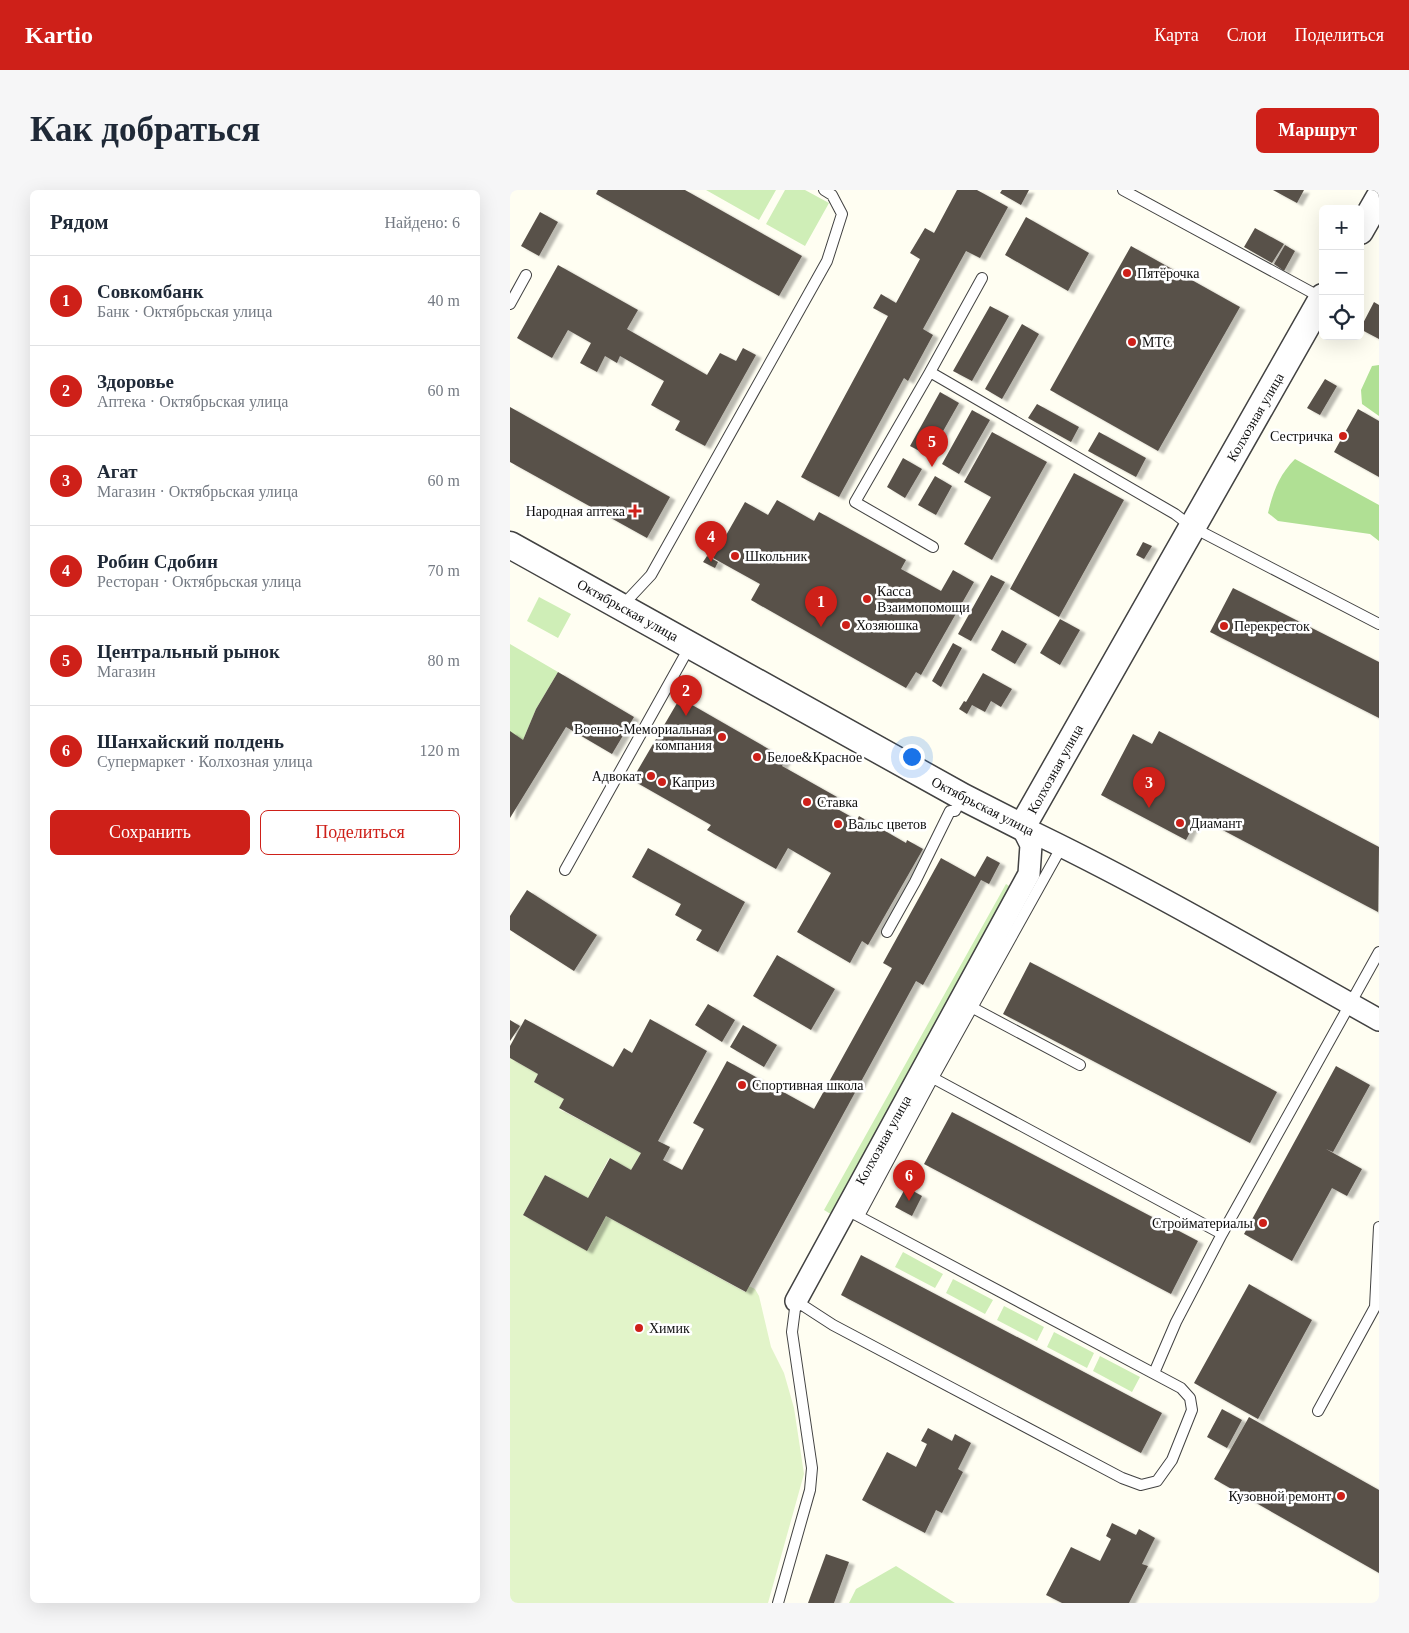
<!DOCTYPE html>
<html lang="ru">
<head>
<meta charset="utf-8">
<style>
  :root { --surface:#fff; --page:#f6f6f7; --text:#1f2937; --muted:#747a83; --line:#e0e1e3; --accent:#ce2019 }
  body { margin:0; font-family:"Times New Roman",serif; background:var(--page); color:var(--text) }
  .controls { position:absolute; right:15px; top:15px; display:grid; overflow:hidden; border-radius:8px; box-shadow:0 5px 20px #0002 }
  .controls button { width:45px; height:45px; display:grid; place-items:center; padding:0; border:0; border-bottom:1px solid var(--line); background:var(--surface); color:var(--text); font:25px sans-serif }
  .you { position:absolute; left:401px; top:566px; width:18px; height:18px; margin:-12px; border:4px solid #fff; border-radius:50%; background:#1a73e8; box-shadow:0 0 0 8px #1a73e833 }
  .badge { display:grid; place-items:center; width:32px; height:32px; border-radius:50%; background:var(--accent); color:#fff; font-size:16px; font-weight:700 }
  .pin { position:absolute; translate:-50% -41px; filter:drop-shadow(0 1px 2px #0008) }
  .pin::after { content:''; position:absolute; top:26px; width:18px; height:15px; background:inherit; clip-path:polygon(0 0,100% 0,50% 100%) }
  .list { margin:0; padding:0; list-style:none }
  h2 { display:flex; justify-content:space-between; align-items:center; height:65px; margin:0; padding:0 20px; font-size:21px }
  h2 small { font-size:16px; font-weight:400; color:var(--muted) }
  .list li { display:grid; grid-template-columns:32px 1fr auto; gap:15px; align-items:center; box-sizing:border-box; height:90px; padding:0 20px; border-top:1px solid var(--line) }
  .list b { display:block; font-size:19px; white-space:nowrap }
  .list p { margin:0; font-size:16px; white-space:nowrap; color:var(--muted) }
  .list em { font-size:16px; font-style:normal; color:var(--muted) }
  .actions { display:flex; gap:10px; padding:15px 20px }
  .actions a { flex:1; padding:11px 0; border:1px solid var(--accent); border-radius:8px; text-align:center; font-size:18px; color:var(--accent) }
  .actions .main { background:var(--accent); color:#fff }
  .icon { flex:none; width:28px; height:28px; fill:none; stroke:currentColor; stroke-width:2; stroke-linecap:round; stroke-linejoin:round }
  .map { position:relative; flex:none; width:869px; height:1413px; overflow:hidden; border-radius:8px }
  header { display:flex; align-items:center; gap:30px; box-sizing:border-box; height:70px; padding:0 25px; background:var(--accent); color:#fff }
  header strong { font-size:24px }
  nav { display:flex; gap:28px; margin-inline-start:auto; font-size:18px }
  .intro { display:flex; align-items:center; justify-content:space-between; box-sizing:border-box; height:120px; padding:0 30px }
  h1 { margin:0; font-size:35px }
  .button { padding:12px 22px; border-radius:8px; background:var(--accent); color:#fff; font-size:18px; font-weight:700 }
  main { display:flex; gap:30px; padding:0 30px }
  aside { flex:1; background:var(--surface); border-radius:8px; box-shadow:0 5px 20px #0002 }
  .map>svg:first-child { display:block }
</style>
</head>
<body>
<header>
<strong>Kartio</strong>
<nav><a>Карта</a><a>Слои</a><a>Поделиться</a></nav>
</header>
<div class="intro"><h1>Как добраться</h1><a class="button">Маршрут</a></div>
<main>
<aside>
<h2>Рядом<small>Найдено: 6</small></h2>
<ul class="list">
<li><span class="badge">1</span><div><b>Совкомбанк</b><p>Банк · Октябрьская улица</p></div><em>40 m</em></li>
<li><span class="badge">2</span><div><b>Здоровье</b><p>Аптека · Октябрьская улица</p></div><em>60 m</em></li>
<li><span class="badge">3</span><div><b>Агат</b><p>Магазин · Октябрьская улица</p></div><em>60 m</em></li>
<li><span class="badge">4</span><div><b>Робин Сдобин</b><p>Ресторан · Октябрьская улица</p></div><em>70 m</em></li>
<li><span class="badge">5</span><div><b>Центральный рынок</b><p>Магазин</p></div><em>80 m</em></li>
<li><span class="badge">6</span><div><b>Шанхайский полдень</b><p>Супермаркет · Колхозная улица</p></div><em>120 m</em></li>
</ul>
<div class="actions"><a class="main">Сохранить</a><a>Поделиться</a></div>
</aside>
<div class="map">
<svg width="869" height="1413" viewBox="0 0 869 1413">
  <defs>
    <filter id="shadow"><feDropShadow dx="5.5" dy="3" stdDeviation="1" flood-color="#0004"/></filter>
  </defs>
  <rect width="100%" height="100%" fill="#fffef2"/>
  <path fill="#cfeeb7" d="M196,0H266L249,30Z
    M275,0H295L319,13L295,56L256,34Z
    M29,407L61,424L48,448L17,431Z
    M0,454L48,482L26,519L13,550L0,570Z
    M496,694L504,699L324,1026L314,1020Z
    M393,1062L433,1084L425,1098L385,1077Z
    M443,1089L483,1110L475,1124L436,1103Z
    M494,1116L534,1137L527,1151L487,1130Z
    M544,1142L584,1163L577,1178L537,1157Z
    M590,1166L630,1187L622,1202L583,1181Z
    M386,1376L445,1413H339L346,1399Z"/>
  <path fill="#b0e094" d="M869,175V226L852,214L851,200L862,176Z
    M785,269L869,315V351L860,344L768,331L758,323C763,302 769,285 785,269Z"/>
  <path fill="#e2f4c9" d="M0,868L28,884L24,892L54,909L49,919L131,963L121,980L99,968L78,1008L35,985L13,1025L77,1060L96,1026L235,1102L239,1096L245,1099L249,1106L261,1157L274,1183L284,1218L294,1284L258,1413H0Z"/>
  <path fill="#59514a" filter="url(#shadow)" d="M88,0H175L292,66L269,106L86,4Z
    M447,0H467L498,17L470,68L456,61L413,139L423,145L398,191L394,188L329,307L291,287L378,126L363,118L371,104L386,113L410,69L400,63L415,38L424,43Z
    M492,0H519L511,15L490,3Z
    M763,0H794L787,13Z
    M30,22L48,32L29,66L11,56Z
    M516,27L579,63L558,101L495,65Z
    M745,38L774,54L762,73L734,57Z
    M775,55L785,61L774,81L764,74Z
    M621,56L730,117L648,261L540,200Z
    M48,75L128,120L117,139L197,185L210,163L226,171L233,158L246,165L195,256L165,240L170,231L141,215L154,191L110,166L107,173L95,166L87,182L70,173L81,153L58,140L42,168L7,148Z
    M864,112L869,115V149L850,139Z
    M480,116L499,126L462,191L443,181Z
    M512,134L529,144L492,209L475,199Z
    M815,189L827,196L810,225L797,218Z
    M430,202L449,213L419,266L400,256Z
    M527,214L569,237L561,252L518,228Z
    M0,217L160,307L137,348L0,272Z
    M848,219L869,231V287L824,262Z
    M462,220L480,230L449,284L432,274Z
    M482,242L537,272L482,370L454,354L481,307L454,292Z
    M589,242L636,268L626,287L578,261Z
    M393,268L412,279L395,308L377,297Z
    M564,283L614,310L549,427L500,399Z
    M425,286L442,296L426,325L408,315Z
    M267,310L304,331L309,322L396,370L391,379L431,401L443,380L464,392L411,485L406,482L396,498L241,410L250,394L203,368L235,312L258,325Z
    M633,352L642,356L634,369L626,365Z
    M197,366L208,372L205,378L193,372Z
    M481,385L495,392L461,451L448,444Z
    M723,398L869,472V528L700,442Z
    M550,429L570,440L550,475L530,463Z
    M492,440L517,454L505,474L481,460Z
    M443,453L452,458L431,497L422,491Z
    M48,482L124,527L102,564L56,537L0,628V541L13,550L26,519Z
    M473,483L502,499L491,517L481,511L475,522L462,515L457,524L449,519L454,511L456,512Z
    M170,508L276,569L272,576L327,607L322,616L347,630L349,626L396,653L397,650L413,659L358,755L352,751L340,773L287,742L321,683L278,658L266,679L197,640L201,635L122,590Z
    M649,541L869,657L868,722L688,627L676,650L591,605L623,544L642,554Z
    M138,658L235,712L208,762L186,750L192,740L165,725L171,714L122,687Z
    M477,666L490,673L479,694L471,690L413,795L406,791L236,1102L96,1026L77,1061L13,1025L35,985L78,1008L100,968L121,980L131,963L49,918L54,909L24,892L28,884L0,868V856L15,829L103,877L114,858L122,863L140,829L197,861L148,951L160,957L153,970L172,980L194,939L183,933L217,871L304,919L382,778L373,773L431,668L465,687Z
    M17,700L87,745L64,781L0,740V726Z
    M267,765L325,799L301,840L243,806Z
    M520,772L767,902L740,953L493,824Z
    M198,814L225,830L212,852L185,835Z
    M0,830L10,836L0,851Z
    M233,835L267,855L254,877L220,857Z
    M826,876L860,895L823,962L816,959L852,979L837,1006L822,998L782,1071L734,1044Z
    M442,922L688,1051L661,1104L414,974Z
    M396,997L412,1006L402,1026L385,1017Z
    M351,1065L652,1223L631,1263L331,1105Z
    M739,1094L802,1130L748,1229L684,1193Z
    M712,1219L732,1230L717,1258L697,1247Z
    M739,1227L869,1300V1383L704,1289Z
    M418,1238L442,1251L445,1244L461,1253L448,1279L453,1282L432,1323L426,1320L415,1343L352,1310L377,1262L406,1277L417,1254L411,1251Z
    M602,1333L626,1345L629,1339L645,1348L632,1374L638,1376L619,1413H552L536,1405L561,1357L590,1371L601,1349L596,1346Z
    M316,1364L339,1372L324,1413H298Z"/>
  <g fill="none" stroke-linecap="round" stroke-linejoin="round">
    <g stroke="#424242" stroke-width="12">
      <path id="service" d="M613,0L812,108
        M0,114L16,85
        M420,182L472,88
        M423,357L345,312L420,182L665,324L682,337L869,434
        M112,416L141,385L317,71L332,24L322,5L314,0
        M552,656L423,888L712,1044
        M55,680L180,456
        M377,742L405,692L440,621H445L452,608
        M463,818L570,875
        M349,1026L423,888
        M644,1183L666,1132L712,1044L869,762
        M808,1221L865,1117L869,1037
        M268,1413L300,1300L302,1278L282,1142L286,1111L323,1135L612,1288L631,1295L647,1291L662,1270L682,1220L680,1208L671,1198L335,1019"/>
    </g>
    <g stroke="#424242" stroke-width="24">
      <path id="minor" d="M512,637C634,695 751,764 869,830
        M286,1111L519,684L521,655L512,637"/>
    </g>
    <g stroke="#424242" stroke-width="29">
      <path id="tertiary" d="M850,41L869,8
        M0,355L453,607L512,637L813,107"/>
    </g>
    <use href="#service" stroke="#fff" stroke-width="10"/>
    <use href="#minor" stroke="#fff" stroke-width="21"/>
    <use href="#tertiary" stroke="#fff" stroke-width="26"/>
  </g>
  <g fill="#ce2019" stroke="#fff" stroke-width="2">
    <circle cx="617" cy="83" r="5"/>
    <circle cx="622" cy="152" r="5"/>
    <circle cx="833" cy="246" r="5"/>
    <path d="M122.5 313.5h5v5h5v5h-5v5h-5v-5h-5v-5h5z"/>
    <circle cx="225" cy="366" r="5"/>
    <circle cx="357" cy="409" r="5"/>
    <circle cx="336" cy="435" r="5"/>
    <circle cx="714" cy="436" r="5"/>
    <circle cx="212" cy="547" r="5"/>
    <circle cx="247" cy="567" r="5"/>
    <circle cx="141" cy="586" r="5"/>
    <circle cx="152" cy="592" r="5"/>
    <circle cx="297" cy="612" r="5"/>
    <circle cx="670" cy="633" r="5"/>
    <circle cx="328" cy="634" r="5"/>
    <circle cx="232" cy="895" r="5"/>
    <circle cx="753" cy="1033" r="5"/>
    <circle cx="129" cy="1138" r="5"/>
    <circle cx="831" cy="1306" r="5"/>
  </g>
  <g text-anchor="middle" stroke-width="5" stroke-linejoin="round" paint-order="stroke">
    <g font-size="14" fill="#0f0f0f" stroke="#fff" text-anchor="start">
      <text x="627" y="88">Пятёрочка</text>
      <text x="632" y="157">МТС</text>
      <text x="823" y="251" text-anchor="end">Сестричка</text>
      <text x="115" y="326" text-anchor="end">Народная аптека</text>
      <text x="235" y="371">Школьник</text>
      <text x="367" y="406">Касса<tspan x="367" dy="16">Взаимопомощи</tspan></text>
      <text x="346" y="440">Хозяюшка</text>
      <text x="724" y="441">Перекресток</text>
      <text x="202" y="544" text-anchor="end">Военно-Мемориальная<tspan x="202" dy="16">компания</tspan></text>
      <text x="257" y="572">Белое&amp;Красное</text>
      <text x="131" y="591" text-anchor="end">Адвокат</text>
      <text x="162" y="597">Каприз</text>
      <text x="307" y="617">Ставка</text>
      <text x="680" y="638">Диамант</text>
      <text x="338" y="639">Вальс цветов</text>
      <text x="242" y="900">Спортивная школа</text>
      <text x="743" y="1038" text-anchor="end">Стройматериалы</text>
      <text x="139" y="1143">Химик</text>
      <text x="821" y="1311" text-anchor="end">Кузовной ремонт</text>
    </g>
    <g font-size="14" fill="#0f0f0f" stroke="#fff">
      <text transform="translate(745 227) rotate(-60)" y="5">Колхозная улица</text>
      <text transform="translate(118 420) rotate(29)" y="5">Октябрьская улица</text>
      <text transform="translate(545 579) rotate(-61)" y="5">Колхозная улица</text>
      <text transform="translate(473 616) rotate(27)" y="5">Октябрьская улица</text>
      <text transform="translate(373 950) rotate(-61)" y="5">Колхозная улица</text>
    </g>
  </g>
</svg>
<div class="controls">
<button>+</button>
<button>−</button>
<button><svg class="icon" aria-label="locate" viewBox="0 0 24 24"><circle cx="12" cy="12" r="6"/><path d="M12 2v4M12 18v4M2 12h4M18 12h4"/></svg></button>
</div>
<div class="you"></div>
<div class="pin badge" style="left:311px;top:437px">1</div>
<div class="pin badge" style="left:176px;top:526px">2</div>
<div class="pin badge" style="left:639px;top:618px">3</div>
<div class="pin badge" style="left:201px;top:372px">4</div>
<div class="pin badge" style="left:422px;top:277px">5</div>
<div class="pin badge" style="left:399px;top:1011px">6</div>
</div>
</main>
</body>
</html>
